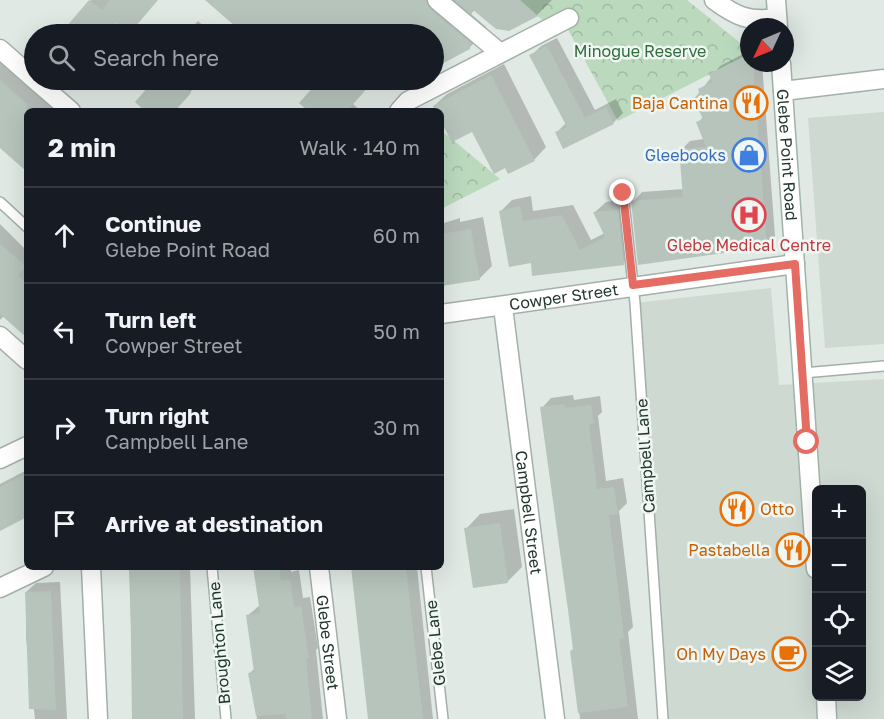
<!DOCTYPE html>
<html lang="en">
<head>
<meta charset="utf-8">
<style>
  :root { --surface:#171b24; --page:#242831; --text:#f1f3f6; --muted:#9ea1a6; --line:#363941 }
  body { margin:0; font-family:"Golos Text",sans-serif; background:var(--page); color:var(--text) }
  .controls { position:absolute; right:18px; bottom:18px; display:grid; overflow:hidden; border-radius:9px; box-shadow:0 6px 24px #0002 }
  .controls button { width:54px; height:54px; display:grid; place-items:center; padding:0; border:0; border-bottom:2px solid var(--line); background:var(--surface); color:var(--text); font:30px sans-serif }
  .compass { position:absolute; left:740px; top:18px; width:54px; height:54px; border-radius:50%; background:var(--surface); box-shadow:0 6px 24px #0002; rotate:226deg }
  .stop { position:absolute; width:18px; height:18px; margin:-14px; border:4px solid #e56c62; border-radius:50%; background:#fff }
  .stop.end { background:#e56c62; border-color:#fff; box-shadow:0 2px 6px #0008 }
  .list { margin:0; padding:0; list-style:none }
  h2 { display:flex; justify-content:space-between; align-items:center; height:78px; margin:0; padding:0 24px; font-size:26px }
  h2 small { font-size:20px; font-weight:400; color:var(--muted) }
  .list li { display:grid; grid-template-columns:39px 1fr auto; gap:18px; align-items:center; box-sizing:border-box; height:96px; padding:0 24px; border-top:2px solid var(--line) }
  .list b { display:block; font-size:22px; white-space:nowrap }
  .list p { margin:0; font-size:20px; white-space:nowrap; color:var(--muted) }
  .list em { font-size:20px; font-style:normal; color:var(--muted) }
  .icon { flex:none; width:33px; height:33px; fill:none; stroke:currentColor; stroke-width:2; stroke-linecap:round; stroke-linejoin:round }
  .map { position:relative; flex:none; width:884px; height:719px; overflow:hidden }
  .search { position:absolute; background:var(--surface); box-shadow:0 6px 24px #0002; left:24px; top:24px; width:420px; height:66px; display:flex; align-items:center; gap:15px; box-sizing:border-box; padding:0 21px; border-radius:33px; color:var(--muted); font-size:22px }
  .panel { position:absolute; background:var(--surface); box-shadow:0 6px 24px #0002; left:24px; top:108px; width:420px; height:462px; border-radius:9px }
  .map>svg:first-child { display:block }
</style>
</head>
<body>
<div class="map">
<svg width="884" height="719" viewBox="0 0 884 719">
  <defs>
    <pattern id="park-crowns" width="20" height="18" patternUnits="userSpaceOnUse" patternTransform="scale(1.5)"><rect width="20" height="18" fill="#bad9bd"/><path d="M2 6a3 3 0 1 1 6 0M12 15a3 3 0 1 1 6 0" fill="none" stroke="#a0bba3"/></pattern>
  </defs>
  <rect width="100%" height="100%" fill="#e0e9e4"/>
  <path fill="#ced9d2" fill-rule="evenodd" d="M884,112V344L825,348L808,118Z
    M771,288L779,385L884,379V719H663L635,303ZM816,490H862V696H816Z"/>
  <path fill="url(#park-crowns)" d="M520,0H687L749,50V54L618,121L561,17L551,16L542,20Z
    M441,130L500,179L441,209Z"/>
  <path fill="#0003" d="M91,0H157L117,22L106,34H63Z
    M217,0H552L537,15L509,30L475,9L471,14L486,27V31L469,48L434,66V34H255Z
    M198,21L213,34H185Z
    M557,38L595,110L616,99L623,113L613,123L556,133L566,123L531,56L541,46Z
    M749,51V63H762L775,236L766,246L633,202L642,192L684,189L681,150L690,141L704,139L698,123L703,117L695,98L720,66Z
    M0,61L57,111H27V170L0,146Z
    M504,64L546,147L534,160L472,130L441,119V111H437L434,106L447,94Z
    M156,80H196L199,82L174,111H140L143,107L137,102Z
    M315,80H374L353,104L361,111H304L307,108L302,103L319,83Z
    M392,80H406L397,84Z
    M531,196L533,211L573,205L591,240L605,233L595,212L606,202L629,199L634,252L623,263L532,262L501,211L512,200Z
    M483,217L492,266L480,278L445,285L441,289V224L460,218V222Z
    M0,224L27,251V337L4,316L0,320Z
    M573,395L574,400L600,396L602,412L598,416L606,481L623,478L627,503L619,511L633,627L628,632L638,719H580L571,651L574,648L542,408L551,398Z
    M27,470V515L0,529V484Z
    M514,509L522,567L507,582L466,529L480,514Z
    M129,567H190L195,719H134Z
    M256,567H291V572L299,570L303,598L310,597L318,648L316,650L323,719H257L250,673L255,668L247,616L260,605Z
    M354,567H417L433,719H370Z
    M60,582L67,719H35L26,637V592L36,583Z"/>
  <path fill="#b6c4bc" d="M89,0L102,10L110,0H158L129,34L116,23L106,34H60Z
    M205,0H426L430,9L471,43L470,49L434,68V34H244Z
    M454,0H520L538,16L509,31L496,29L472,9V15Z
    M547,46L585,118L606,107L614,124L563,149L555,132L567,127L529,55Z
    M749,54V63H753L767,247L638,265L631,201L683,197L679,149L706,147L696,122L703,119L693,98L700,95L698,89L712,82L709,74Z
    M491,75L535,161L508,174L505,168L494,174L472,132L452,142L441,122V111H435L433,106Z
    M0,80L27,104V172L0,148Z
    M154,80H175L191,93L175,111H145L135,102Z
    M327,80H374L347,111H308L299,103L315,85L319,89Z
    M520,206L523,221L562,215L580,250L605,237L593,212L618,210L624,265L532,276L531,263L509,267L499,211Z
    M471,229L480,280L441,286V234Z
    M0,244L26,266L18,275L27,283V338L0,314Z
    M564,404L565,408L591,405L594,423L589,424L597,489L614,487L618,514L609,515L624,638L619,639L628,707L578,713L570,651L573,650L568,610L540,407Z
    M27,473V517L0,531V487Z
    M500,523L508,583L473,588L464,528Z
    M130,567H180L183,719H132Z
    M253,567H279L281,581L290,579L294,607L301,606L309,659H306L312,719H286V714L256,716L248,673L254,672L246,615L260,613Z
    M351,567H406L423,719H368Z
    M51,591L56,710L29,709L25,592Z"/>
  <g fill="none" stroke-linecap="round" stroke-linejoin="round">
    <g stroke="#a3b0aa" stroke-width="12">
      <path id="lane" d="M623,193L635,303L663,719
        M0,202L27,227
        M803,373L884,366
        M212,567L226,719
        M426,567L443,719"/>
    </g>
    <g stroke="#a3b0aa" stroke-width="21">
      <g id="street">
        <path d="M437,0L499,52"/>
        <path d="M714,0C737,17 749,22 777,18"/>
        <path d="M0,49L34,79"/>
        <path d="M35,80L71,111"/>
        <path d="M783,91L884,79"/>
        <path d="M399,111L408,101L569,18"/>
        <path id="s1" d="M503,307L555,719"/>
        <path id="s2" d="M441,314L795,264"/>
        <path d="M0,336L27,360"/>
        <path d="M0,459L27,446"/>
        <path d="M91,567L98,719"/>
        <path id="s3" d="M319,567L337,719"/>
        <path d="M0,588L44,567"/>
      </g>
    </g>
    <g stroke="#a0b4a9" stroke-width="21">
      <g id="secondary">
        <path d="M776,0L778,27"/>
        <path id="s4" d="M781,63L816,569"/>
        <path d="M826,696L827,719"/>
      </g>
    </g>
    <use href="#lane" stroke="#fff" stroke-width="9"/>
    <use href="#street" stroke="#fff" stroke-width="18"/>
    <use href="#secondary" stroke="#fff" stroke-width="18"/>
  </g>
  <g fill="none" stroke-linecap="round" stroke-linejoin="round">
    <path stroke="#e56c62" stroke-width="8" d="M623,193L633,285L795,264L807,442"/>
  </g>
  <defs>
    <g id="restaurant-ring" transform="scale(1.725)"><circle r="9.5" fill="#f0f6f2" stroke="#e8710a" stroke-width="1.5"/><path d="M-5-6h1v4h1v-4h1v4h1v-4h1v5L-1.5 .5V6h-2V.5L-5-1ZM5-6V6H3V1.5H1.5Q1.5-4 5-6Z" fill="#e8710a"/></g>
    <g id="shop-ring" transform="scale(1.725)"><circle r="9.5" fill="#f0f6f2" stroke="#3f7fe0" stroke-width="1.5"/><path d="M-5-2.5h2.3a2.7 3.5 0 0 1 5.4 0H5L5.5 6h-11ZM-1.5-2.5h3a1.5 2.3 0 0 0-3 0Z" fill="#3f7fe0"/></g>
    <g id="hospital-ring" transform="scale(1.725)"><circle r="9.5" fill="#f0f6f2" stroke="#e0444e" stroke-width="1.5"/><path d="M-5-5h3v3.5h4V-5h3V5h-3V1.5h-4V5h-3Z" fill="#e0444e"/></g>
    <g id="cafe-ring" transform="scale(1.725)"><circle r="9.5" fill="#f0f6f2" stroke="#e8710a" stroke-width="1.5"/><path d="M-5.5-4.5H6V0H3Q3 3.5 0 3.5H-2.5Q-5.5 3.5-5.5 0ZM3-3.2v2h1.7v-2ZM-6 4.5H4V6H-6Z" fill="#e8710a"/></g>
  </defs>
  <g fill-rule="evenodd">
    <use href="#restaurant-ring" x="751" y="103"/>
    <use href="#shop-ring" x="749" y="155"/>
    <use href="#hospital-ring" x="749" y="215"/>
    <use href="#restaurant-ring" x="737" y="509"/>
    <use href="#restaurant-ring" x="793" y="550"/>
    <use href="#cafe-ring" x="789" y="654"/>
  </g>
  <g text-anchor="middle" stroke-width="5" stroke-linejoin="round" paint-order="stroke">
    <g font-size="16" fill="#306b3d" stroke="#f0f6f2">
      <text x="640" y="57">Minogue Reserve</text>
    </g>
    <g font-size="16" fill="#c56008" stroke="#f0f6f2" text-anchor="end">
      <text x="728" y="109">Baja Cantina</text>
      <text x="760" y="515" text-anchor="start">Otto</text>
      <text x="770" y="556">Pastabella</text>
      <text x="766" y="660">Oh My Days</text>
    </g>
    <g font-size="16" fill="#22382e" stroke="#f0f6f2">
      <text dy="6" stroke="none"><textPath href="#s4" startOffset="92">Glebe Point Road</textPath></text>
      <text dy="6" stroke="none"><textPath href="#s2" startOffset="124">Cowper Street</textPath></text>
      <text transform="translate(645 456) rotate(-94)" y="6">Campbell Lane</text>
      <text dy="6" stroke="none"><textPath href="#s1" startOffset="207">Campbell Street</textPath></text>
      <text transform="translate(219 643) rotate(-95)" y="6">Broughton Lane</text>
      <text dy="6" stroke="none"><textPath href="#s3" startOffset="76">Glebe Street</textPath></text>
      <text transform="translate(435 643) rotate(-96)" y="6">Glebe Lane</text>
    </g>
    <g font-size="16" fill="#366cbe" stroke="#f0f6f2" text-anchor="end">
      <text x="726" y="161">Gleebooks</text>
    </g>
    <g font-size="16" fill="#be3a42" stroke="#f0f6f2">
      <text x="749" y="251">Glebe Medical Centre</text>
    </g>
  </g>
</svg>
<div class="controls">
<button>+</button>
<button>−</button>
<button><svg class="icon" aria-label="locate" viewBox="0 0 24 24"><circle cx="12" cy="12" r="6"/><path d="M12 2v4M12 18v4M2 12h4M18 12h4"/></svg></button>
<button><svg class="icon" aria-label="layers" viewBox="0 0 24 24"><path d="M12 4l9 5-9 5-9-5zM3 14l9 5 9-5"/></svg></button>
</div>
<svg class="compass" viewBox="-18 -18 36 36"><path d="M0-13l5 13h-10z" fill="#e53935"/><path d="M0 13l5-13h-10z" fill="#9ea1a6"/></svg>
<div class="stop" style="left:807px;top:442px"></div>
<div class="stop end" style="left:623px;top:193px"></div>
<div class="search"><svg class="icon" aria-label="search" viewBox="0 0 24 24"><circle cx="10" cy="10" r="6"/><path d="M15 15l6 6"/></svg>Search here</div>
<section class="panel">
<h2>2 min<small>Walk · 140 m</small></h2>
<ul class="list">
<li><svg class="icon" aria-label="ahead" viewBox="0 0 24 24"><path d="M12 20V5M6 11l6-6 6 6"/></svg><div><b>Continue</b><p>Glebe Point Road</p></div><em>60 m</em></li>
<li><svg class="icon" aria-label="left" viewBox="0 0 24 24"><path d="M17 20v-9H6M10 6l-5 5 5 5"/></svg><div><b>Turn left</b><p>Cowper Street</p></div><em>50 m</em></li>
<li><svg class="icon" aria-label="right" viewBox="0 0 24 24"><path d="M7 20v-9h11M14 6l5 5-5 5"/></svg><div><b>Turn right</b><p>Campbell Lane</p></div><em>30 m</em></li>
<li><svg class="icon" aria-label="arrive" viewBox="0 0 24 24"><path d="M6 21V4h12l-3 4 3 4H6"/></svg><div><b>Arrive at destination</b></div></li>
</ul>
</section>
</div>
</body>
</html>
